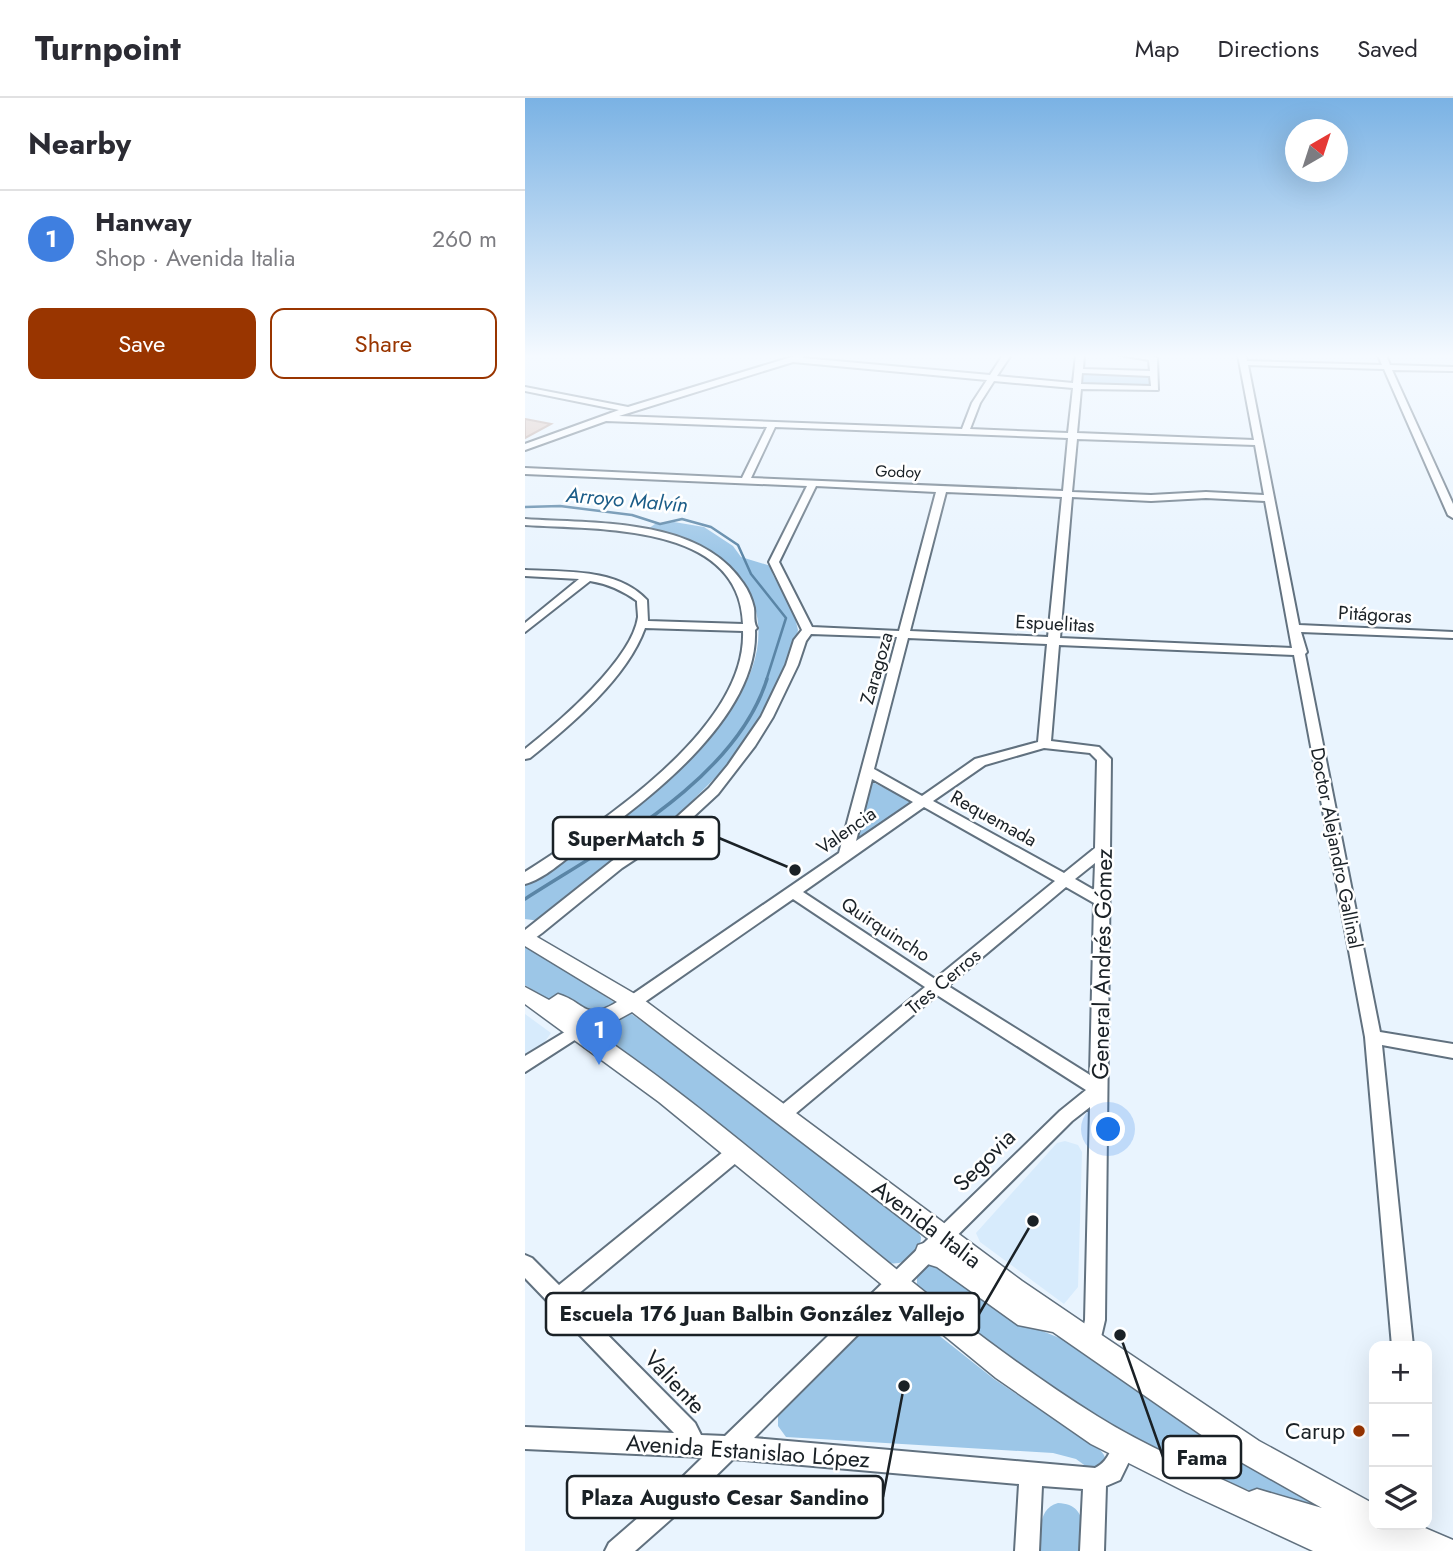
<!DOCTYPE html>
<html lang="en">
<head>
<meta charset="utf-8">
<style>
  :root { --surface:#fff; --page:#f2f2f3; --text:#2b2b33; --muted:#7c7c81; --line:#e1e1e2; --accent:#993500 }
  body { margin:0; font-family:Jost,sans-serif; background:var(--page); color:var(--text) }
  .controls { position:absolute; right:21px; bottom:21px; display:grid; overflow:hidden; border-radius:14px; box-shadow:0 7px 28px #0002 }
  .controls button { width:63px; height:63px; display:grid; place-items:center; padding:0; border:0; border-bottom:2px solid var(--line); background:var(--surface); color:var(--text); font:35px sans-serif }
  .compass { position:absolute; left:760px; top:21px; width:63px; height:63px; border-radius:50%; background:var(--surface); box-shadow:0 7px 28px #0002; rotate:39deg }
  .you { position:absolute; left:584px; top:1032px; width:24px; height:24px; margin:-18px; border:5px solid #fff; border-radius:50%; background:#1a73e8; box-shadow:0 0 0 10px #1a73e833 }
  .badge { display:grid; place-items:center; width:46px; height:46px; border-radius:50%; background:var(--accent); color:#fff; font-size:23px; font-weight:700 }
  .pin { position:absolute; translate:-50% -58px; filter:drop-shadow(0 2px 4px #0008) }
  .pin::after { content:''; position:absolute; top:37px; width:24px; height:21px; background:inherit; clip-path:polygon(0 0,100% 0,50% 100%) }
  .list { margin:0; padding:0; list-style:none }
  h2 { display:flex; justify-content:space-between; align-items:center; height:91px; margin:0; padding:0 28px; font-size:30px }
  h2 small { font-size:23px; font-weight:400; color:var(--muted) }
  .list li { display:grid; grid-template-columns:46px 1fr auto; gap:21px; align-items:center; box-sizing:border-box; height:98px; padding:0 28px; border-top:2px solid var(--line) }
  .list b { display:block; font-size:26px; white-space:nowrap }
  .list p { margin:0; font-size:23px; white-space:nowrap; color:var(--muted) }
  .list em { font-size:23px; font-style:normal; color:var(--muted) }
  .actions { display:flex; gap:14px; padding:21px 28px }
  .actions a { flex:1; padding:16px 0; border:2px solid var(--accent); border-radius:14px; text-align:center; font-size:24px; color:var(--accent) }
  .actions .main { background:var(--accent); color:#fff }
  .icon { flex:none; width:38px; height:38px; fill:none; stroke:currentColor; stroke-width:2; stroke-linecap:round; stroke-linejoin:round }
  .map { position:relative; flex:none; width:928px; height:1453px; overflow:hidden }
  header { display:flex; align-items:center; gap:42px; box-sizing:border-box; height:98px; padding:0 35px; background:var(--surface); border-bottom:2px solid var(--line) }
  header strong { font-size:33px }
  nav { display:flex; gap:38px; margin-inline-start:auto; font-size:24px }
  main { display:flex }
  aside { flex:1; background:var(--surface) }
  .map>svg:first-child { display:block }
</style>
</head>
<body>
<header>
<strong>Turnpoint</strong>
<nav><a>Map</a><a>Directions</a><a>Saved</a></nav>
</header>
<main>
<aside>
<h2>Nearby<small></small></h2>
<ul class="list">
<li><span class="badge" style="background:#3f7fe0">1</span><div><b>Hanway</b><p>Shop · Avenida Italia</p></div><em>260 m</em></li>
</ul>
<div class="actions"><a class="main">Save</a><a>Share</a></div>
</aside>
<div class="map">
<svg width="928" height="1453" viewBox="0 0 928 1453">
  <rect width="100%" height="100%" fill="#e9f4fe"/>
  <path fill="#d7ebfc" d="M0,916L26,935L16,949L0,960Z
    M540,1043L553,1047L557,1054L553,1189L539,1206L455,1144L451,1135L532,1045Z"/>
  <path fill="#9cc6e7" d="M562,275L624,278L626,279V289L557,286L559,276Z
    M149,424L179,429L208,448L216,459L246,468L248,477L268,512L273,532L270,547L251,595L212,658L149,721L90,761L15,823L0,821V786C75,730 265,618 229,506C213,456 165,441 120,433L130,426Z
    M345,683L385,702L387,706L331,743L328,742Z
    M0,848C140,930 264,1034 392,1132L396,1139C396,1155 380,1168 364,1165L80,940L0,887Z
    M405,1164L500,1226L542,1243L850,1432C780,1410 709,1391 643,1359C553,1315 471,1251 392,1188V1177Z
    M369,1206L383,1213L469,1281L574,1351C580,1357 582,1360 578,1369L566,1372L551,1361L528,1355L261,1339L253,1328V1314L362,1207Z
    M533,1405C562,1406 559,1432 558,1453H515C516,1434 512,1411 533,1405Z"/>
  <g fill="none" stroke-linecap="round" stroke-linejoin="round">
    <path stroke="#5a85a6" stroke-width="2.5" d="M0,409L35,408L107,417L135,426L157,421L186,429L213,447L226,476L261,520L241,583"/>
    <path stroke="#5a85a6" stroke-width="3.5" d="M0,801C84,747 210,682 242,581"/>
  </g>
  <path fill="#dec7be" stroke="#bea79f" stroke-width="2" d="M0,321L26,326L0,340Z"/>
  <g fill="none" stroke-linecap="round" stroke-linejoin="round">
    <g stroke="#61717f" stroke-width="4">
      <path id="minor" d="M273,257H278V260L465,277L478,257H486L472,278L548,285L551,257H559L558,271L625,273L624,262L595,257L628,258L632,260L633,292L556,291L552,335L729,342L713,257H721L722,263L857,267L853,257H861L865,267L928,269V273L867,272L928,406V420L923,417L859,271L723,267L774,527L928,534V540L776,534L782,554L780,556L855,934L928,946V960L857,947L888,1248H867L840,939L769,557L534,547L526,643L574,649L586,661L580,1222L573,1252L566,1255L559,1252L555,1245L560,1222L565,1009L547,1023L229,1340L570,1370C586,1363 585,1344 600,1338L608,1341L611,1349L595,1382L581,1388L579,1453H555L558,1391L517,1388L514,1453H490L494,1386L208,1361L153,1415L110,1453H80L84,1445L137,1399L178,1359L0,1351V1329L149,1335L0,1180V1157L7,1160L34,1187L203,1050L210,1047L217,1050L219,1055L217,1060L47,1201L170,1325L176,1337L200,1338L535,1013L561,992L412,897L264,1021L258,1023L252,1021L249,1016L252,1011L400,889L268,801L114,908L108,910L102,908L100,904L102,900L314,755L372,539L286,536L281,543L273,567L248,619L230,648L193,696L153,733L97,770L17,835L6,843L0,844V832L87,763L143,727L184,690L203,667L236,619L261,567L269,542L277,532L244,464L282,388L0,376V370L217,380L242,329L81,323L0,352V346L94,312L0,293V289L103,309ZM268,264L462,282L447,305L437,331L94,318ZM557,275L625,278L626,288L556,286ZM469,283L548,290L543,335L445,331L455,305ZM250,329L543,340L538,393L226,380ZM552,341L730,347L739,397L681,394L626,397L547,394ZM291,388L411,394L374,533L287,529L254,464ZM421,394L537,399L523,539L385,533ZM547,399L626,403L681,400L740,403L767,550L535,540ZM383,540L522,546L513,644L450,661L397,698L349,671ZM519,650L565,655L572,662L570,750L539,775L408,703L460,667ZM347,681L388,704L331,743ZM399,709L530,783L410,881L278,794ZM570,765L569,792L550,781ZM541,789L569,805L565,977L423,888Z
        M0,421C70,426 174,419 218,485C223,492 227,501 229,510C230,517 228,524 232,530L230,532C234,620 119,706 54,751C38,763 19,781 0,786V774C73,727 222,631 218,533L120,530C102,580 46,627 5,660L0,661V651C33,625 107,562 113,519C113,515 112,508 112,503C97,492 83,486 65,483L0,534V525L54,481L0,478V472C40,474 92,470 122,502L123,523L218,526C215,424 73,432 0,427Z
        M53,926L59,928L61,932L59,936L0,974V958Z"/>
    </g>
    <g stroke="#61717f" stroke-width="3">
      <path id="major" d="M0,832L115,899L497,1183L575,1236L734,1343L849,1406V1427H893L928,1442V1453H788L661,1394L566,1346L471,1280L134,1004L0,906V889L24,902L33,896C62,905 59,924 92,904L0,848ZM107,914L410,1146L402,1144L393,1147L390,1155L393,1163L412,1169L493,1227L528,1234L714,1363L797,1410L732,1391L724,1394C673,1370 620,1348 572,1318C391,1205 240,1048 63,929L85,926Z"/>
    </g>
    <use href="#minor" fill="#fff" fill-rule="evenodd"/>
    <use href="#major" fill="#fff" fill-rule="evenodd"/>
  </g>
  <linearGradient id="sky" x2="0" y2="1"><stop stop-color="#7ab2e4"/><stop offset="0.56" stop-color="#f5faff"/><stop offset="1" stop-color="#f5faff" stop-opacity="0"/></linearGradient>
  <rect width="928" height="461" fill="url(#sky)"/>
  <circle fill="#993500" stroke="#fff" stroke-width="2.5" cx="834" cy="1333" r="7"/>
  <g text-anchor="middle" stroke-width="5" stroke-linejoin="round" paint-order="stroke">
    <g font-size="16" fill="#1a2126" stroke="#fff">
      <text transform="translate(373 373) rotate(2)" y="6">Godoy</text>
    </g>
    <g font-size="19" fill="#1a2126" stroke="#fff">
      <text transform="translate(850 516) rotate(3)" y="7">Pitágoras</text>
      <text transform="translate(530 525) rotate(3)" y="7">Espuelitas</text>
      <text transform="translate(351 570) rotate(-74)" y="7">Zaragoza</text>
      <text transform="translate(469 720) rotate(29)" y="7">Requemada</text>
      <text transform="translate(321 732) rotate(-35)" y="7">Valencia</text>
      <text transform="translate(812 750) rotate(79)" y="7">Doctor Alejandro Gallinal</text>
      <text transform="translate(361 831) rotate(33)" y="7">Quirquincho</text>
      <text transform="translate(418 883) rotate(-40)" y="7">Tres Cerros</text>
    </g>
    <g font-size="21" font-style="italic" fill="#1c5d88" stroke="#fff">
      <text transform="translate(102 402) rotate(5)" y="7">Arroyo Malvín</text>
    </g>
    <g font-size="23" fill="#1a2126" stroke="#fff">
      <text transform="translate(577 866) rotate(-89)" y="8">General Andrés Gómez</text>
      <text transform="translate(459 1062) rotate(-45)" y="8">Segovia</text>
      <text transform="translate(402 1126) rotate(37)" y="8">Avenida Italia</text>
      <text transform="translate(150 1284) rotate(47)" y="8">Valiente</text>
      <text transform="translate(223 1353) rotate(4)" y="8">Avenida Estanislao López</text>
    </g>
    <g font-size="23" fill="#1a2126" stroke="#fff" text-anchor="end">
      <text x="820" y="1341">Carup</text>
    </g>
  </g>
  <path fill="none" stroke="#1a2126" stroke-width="2.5" d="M270 772L194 740M508 1123L454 1216M595 1237L638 1359M379 1288L358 1399"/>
  <g fill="#1a2126" stroke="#fff" stroke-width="2.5">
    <circle cx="270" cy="772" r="7"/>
    <circle cx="508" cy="1123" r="7"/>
    <circle cx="595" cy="1237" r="7"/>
    <circle cx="379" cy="1288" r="7"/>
  </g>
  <g fill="#fff" stroke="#1a2126" stroke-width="2.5">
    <rect x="28" y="719" width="166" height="42" rx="7"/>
    <rect x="21" y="1195" width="433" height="42" rx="7"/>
    <rect x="638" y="1338" width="78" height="42" rx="7"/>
    <rect x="42" y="1378" width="316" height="42" rx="7"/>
  </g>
  <g font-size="21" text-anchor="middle" font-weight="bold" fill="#1a2126">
    <text x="111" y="748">SuperMatch 5</text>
    <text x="237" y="1223">Escuela 176 Juan Balbin González Vallejo</text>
    <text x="677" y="1367">Fama</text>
    <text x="200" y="1407">Plaza Augusto Cesar Sandino</text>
  </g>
</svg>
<div class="controls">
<button>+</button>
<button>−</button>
<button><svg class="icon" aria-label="layers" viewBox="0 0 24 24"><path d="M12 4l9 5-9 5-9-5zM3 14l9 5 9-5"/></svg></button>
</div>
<svg class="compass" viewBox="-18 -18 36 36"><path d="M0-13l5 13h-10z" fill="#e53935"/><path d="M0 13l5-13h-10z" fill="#7c7c81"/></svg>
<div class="you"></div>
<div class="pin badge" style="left:74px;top:967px;background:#3f7fe0">1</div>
</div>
</main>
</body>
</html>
